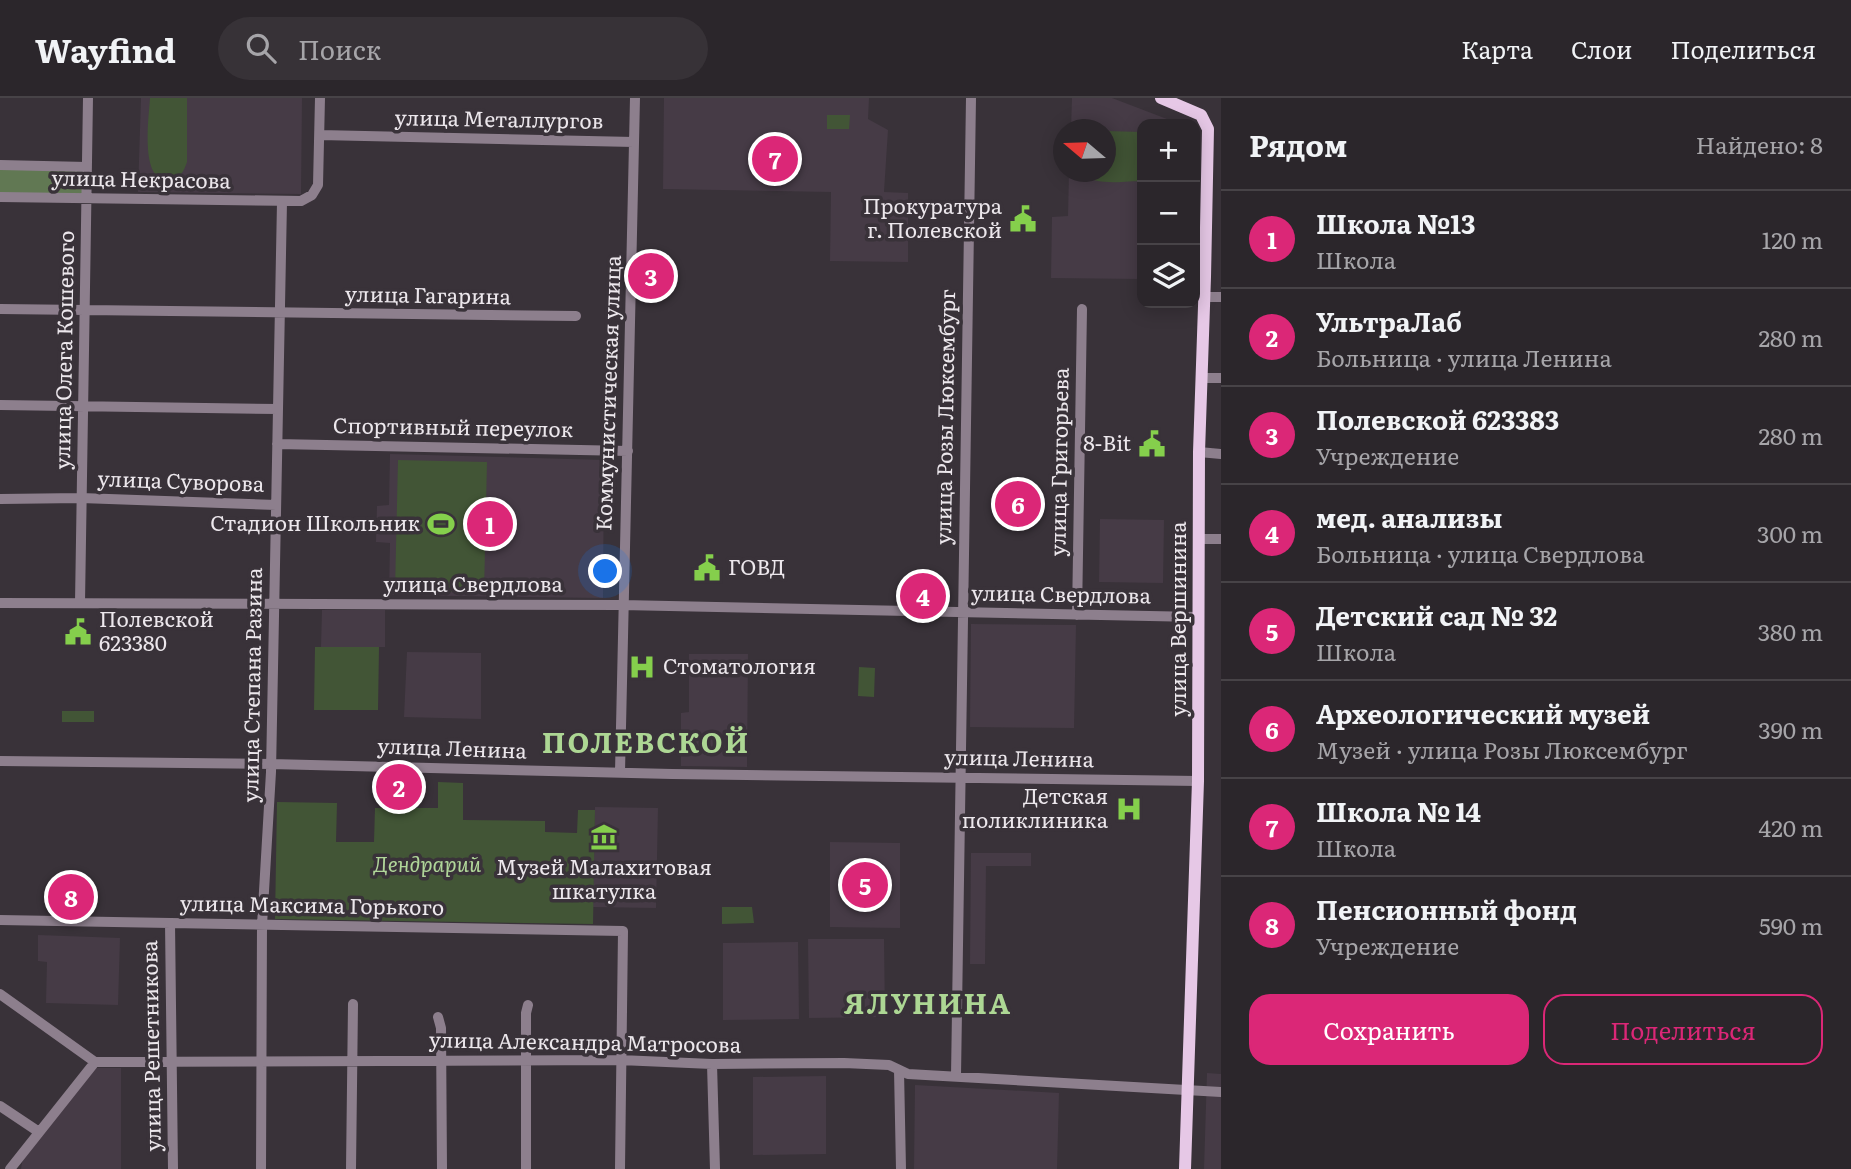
<!DOCTYPE html>
<html lang="ru">
<head>
<meta charset="utf-8">
<style>
  :root { --surface:#2b262b; --page:#373237; --text:#f1f3f6; --muted:#a6a5a9; --line:#474347; --accent:#db2777 }
  body { margin:0; font-family:Literata,serif; background:var(--page); color:var(--text) }
  .controls { position:absolute; right:21px; top:21px; display:grid; overflow:hidden; border-radius:14px; box-shadow:0 4px 18px #0003 }
  .controls button { width:63px; height:63px; display:grid; place-items:center; padding:0; border:0; border-bottom:2px solid var(--line); background:var(--surface); color:var(--text); font:35px sans-serif }
  .compass { position:absolute; left:1053px; top:21px; width:63px; height:63px; border-radius:50%; background:var(--surface); box-shadow:0 4px 18px #0003; rotate:289deg }
  .you { position:absolute; left:606px; top:474px; width:24px; height:24px; margin:-18px; border:5px solid #fff; border-radius:50%; background:#1a73e8; box-shadow:0 0 0 10px #1a73e833 }
  .badge { display:grid; place-items:center; width:46px; height:46px; border-radius:50%; background:var(--accent); color:#fff; font-size:23px; font-weight:700 }
  .pin { position:absolute; translate:-50% -50%; border:4px solid #fff; box-shadow:0 2px 7px #0006 }
  .list { margin:0; padding:0; list-style:none }
  h2 { display:flex; justify-content:space-between; align-items:center; height:91px; margin:0; padding:0 28px; font-size:30px }
  h2 small { font-size:23px; font-weight:400; color:var(--muted) }
  .list li { display:grid; grid-template-columns:46px 1fr auto; gap:21px; align-items:center; box-sizing:border-box; height:98px; padding:0 28px; border-top:2px solid var(--line) }
  .list b { display:block; font-size:26px; white-space:nowrap }
  .list p { margin:0; font-size:23px; white-space:nowrap; color:var(--muted) }
  .list em { font-size:23px; font-style:normal; color:var(--muted) }
  .actions { display:flex; gap:14px; padding:21px 28px }
  .actions a { flex:1; padding:16px 0; border:2px solid var(--accent); border-radius:21px; text-align:center; font-size:24px; color:var(--accent) }
  .actions .main { background:var(--accent); color:#fff }
  .icon { flex:none; width:38px; height:38px; fill:none; stroke:currentColor; stroke-width:2; stroke-linecap:round; stroke-linejoin:round }
  .map { position:relative; flex:none; width:1221px; height:1071px; overflow:hidden }
  header { display:flex; align-items:center; gap:42px; box-sizing:border-box; height:98px; padding:0 35px; background:var(--surface); border-bottom:2px solid var(--line) }
  header strong { font-size:33px }
  nav { display:flex; gap:38px; margin-inline-start:auto; font-size:24px }
  .search { width:490px; height:63px; background:var(--page); display:flex; align-items:center; gap:18px; box-sizing:border-box; padding:0 24px; border-radius:38px; color:var(--muted); font-size:26px }
  main { display:flex }
  aside { flex:1; background:var(--surface) }
  .map>svg:first-child { display:block }
</style>
</head>
<body>
<header>
<strong>Wayfind</strong>
<div class="search"><svg class="icon" aria-label="search" viewBox="0 0 24 24"><circle cx="10" cy="10" r="6"/><path d="M15 15l6 6"/></svg>Поиск</div>
<nav><a>Карта</a><a>Слои</a><a>Поделиться</a></nav>
</header>
<main>
<div class="map">
<svg width="1221" height="1071" viewBox="0 0 1221 1071">
  <rect width="100%" height="100%" fill="#393239"/>
  <path fill="#463b46" d="M141,0H302L301,96L138,94Z
    M664,0H869L868,21L888,32L884,94L908,95V164L830,163L831,94L663,91Z
    M1072,0H1112L1180,26H1142V181L1051,180L1052,119L1068,118L1069,74H1106V32L1071,31Z
    M390,356L604,362L603,500L389,497L390,445L376,444L377,408L389,407Z
    M1100,421L1164,422L1163,485L1099,484Z
    M322,512H385V549H321Z
    M971,526L1076,527L1074,630L970,629Z
    M407,554L481,555V621L404,619Z
    M689,556H748L747,669L681,668V615L689,614Z
    M595,709L658,710L656,810L593,809Z
    M830,744L900,745V830L830,829Z
    M971,755H1031V768H986L985,866H970Z
    M38,837L120,840L118,907L46,905L47,864L38,863Z
    M808,841H884L885,919L809,920Z
    M798,844L799,921L723,922V845Z
    M94,970H121V1071H21L23,1059Z
    M1207,975L1221,976V1071H1204Z
    M826,978V1056L753,1057V979Z
    M915,987L1059,995L1057,1071H914Z"/>
  <path fill="#425536" d="M150,0H187V64C184,73 180,81 169,82C139,85 149,19 150,0Z
    M827,17H850L849,31H827Z
    M1106,33L1142,34V83C1126,83 1092,89 1081,74H1106Z
    M398,362L487,364L484,494L395,493Z
    M315,549H379L378,612H314Z
    M859,569L875,570L874,599L858,598Z
    M62,613H94V624H62Z
    M438,684L463,685V722L545,723V734L577,735L578,712H595L593,826L275,821L277,704L337,705L336,744H374L375,710H438Z
    M722,809H752L754,825L722,826Z"/>
  <path fill="#617853" d="M0,69L85,71L84,98L0,96Z"/>
  <g fill="none" stroke-linecap="round" stroke-linejoin="round">
    <path stroke="#8d7f8d" stroke-width="10" d="M320,37L634,44
      M0,67L87,69
      M0,99L301,103L312,97L318,87L320,0
      M1204,199H1221
      M0,211L576,218
      M1201,280H1221
      M0,307L278,311
      M277,346L628,353
      M1199,354L1221,356
      M0,401L81,400L276,407
      M1198,441H1221
      M0,505L622,507L1198,519
      M80,505L88,0
      M1077,517L1082,211
      M0,663L271,666L672,676L1198,683
      M620,674L635,0
      M0,822L623,833L620,1071
      M170,825L173,1071
      M0,896L95,964L620,962L712,966L844,965L889,967L908,976L1221,994
      M438,919L441,930L442,1071
      M712,966L715,1071
      M899,972L901,1071
      M956,978L971,0
      M0,1008L39,1034
      M10,1071L95,964
      M261,1071L262,827L271,674L282,104
      M351,1071L353,906
      M526,1071V915L528,907"/>
    <path stroke="#e6c8e6" stroke-width="12" d="M1161,0L1201,17L1208,31L1205,179L1199,354L1198,683L1185,1071"/>
  </g>
  <defs>
    <g id="civic-bare" transform="scale(2.1)"><path d="M-.6-6.5H3V-4.5H.6V-3L4-1V1h2V6H-6V1h2V-1L-.6-3ZM-1.2 2.5V6h2.4V2.5Z" fill="#85cf4c" stroke="#393239" stroke-width="2.5" paint-order="stroke"/></g>
    <g id="stadium-bare" transform="scale(2.1)"><path d="M0-5a6.5 5 0 1 0 0 10a6.5 5 0 1 0 0-10ZM-3.5-1.8h7v3.6h-7Z" fill="#85cf4c" stroke="#393239" stroke-width="2.5" paint-order="stroke"/></g>
    <g id="hospital-bare" transform="scale(2.1)"><path d="M-5-5h3v3.5h4V-5h3V5h-3V1.5h-4V5h-3Z" fill="#85cf4c" stroke="#393239" stroke-width="2.5" paint-order="stroke"/></g>
    <g id="museum-bare" transform="scale(2.1)"><path d="M0-6L6-3V-2H-6V-3ZM-5-1h2V3h-2ZM-1-1h2V3h-2ZM3-1h2V3H3ZM-6 4H6V6H-6Z" fill="#85cf4c" stroke="#393239" stroke-width="2.5" paint-order="stroke"/></g>
  </defs>
  <g fill-rule="evenodd">
    <use href="#civic-bare" x="1023" y="121"/>
    <use href="#civic-bare" x="1152" y="346"/>
    <use href="#stadium-bare" x="441" y="426"/>
    <use href="#civic-bare" x="707" y="470"/>
    <use href="#civic-bare" x="78" y="534"/>
    <use href="#hospital-bare" x="642" y="569"/>
    <use href="#hospital-bare" x="1129" y="711"/>
    <use href="#museum-bare" x="604" y="739"/>
  </g>
  <g text-anchor="middle" stroke-width="7" stroke-linejoin="round" paint-order="stroke">
    <g font-size="21" fill="#ece7ec" stroke="#393239">
      <text transform="translate(499 22) rotate(1)" y="7">улица Металлургов</text>
      <text transform="translate(141 82) rotate(1)" y="7">улица Некрасова</text>
      <text transform="translate(428 198) rotate(1)" y="7">улица Гагарина</text>
      <text transform="translate(65 252) rotate(-89)" y="7">улица Олега Кошевого</text>
      <text transform="translate(609 295) rotate(-88)" y="7">Коммунистическая улица</text>
      <text transform="translate(946 319) rotate(-89)" y="7">улица Розы Люксембург</text>
      <text transform="translate(453 330) rotate(1)" y="7">Спортивный переулок</text>
      <text transform="translate(1060 364) rotate(-89)" y="7">улица Григорьева</text>
      <text transform="translate(181 384) rotate(2)" y="7">улица Суворова</text>
      <text x="473" y="494">улица Свердлова</text>
      <text transform="translate(1061 497) rotate(1)" y="7">улица Свердлова</text>
      <text transform="translate(1179 521) rotate(-90)" y="7">улица Вершинина</text>
      <text transform="translate(253 587) rotate(-89)" y="7">улица Степана Разина</text>
      <text transform="translate(452 651) rotate(2)" y="7">улица Ленина</text>
      <text transform="translate(1019 661) rotate(1)" y="7">улица Ленина</text>
      <text transform="translate(312 808) rotate(1)" y="7">улица Максима Горького</text>
      <text transform="translate(585 945) rotate(1)" y="7">улица Александра Матросова</text>
      <text transform="translate(152 948) rotate(-91)" y="7">улица Решетникова</text>
    </g>
    <g font-size="21" fill="#ece7ec" stroke="#393239" text-anchor="end">
      <text x="1002" y="116">Прокуратура<tspan x="1002" dy="24">г. Полевской</tspan></text>
      <text x="1131" y="353">8-Bit</text>
      <text x="420" y="433">Стадион Школьник</text>
      <text x="728" y="477" text-anchor="start">ГОВД</text>
      <text x="99" y="529" text-anchor="start">Полевской<tspan x="99" dy="24">623380</tspan></text>
      <text x="663" y="576" text-anchor="start">Стоматология</text>
      <text x="1108" y="706">Детская<tspan x="1108" dy="24">поликлиника</tspan></text>
      <text x="604" y="777" text-anchor="middle">Музей Малахитовая<tspan x="604" dy="24">шкатулка</tspan></text>
    </g>
    <g font-size="21" font-style="italic" fill="#b0d699" stroke="#393239">
      <text x="427" y="774">Дендрарий</text>
    </g>
    <g font-size="28" font-weight="bold" letter-spacing="2" fill="#add794" stroke="#393239">
      <text x="646" y="655">ПОЛЕВСКОЙ</text>
      <text x="928" y="916">ЯЛУНИНА</text>
    </g>
  </g>
</svg>
<div class="controls">
<button>+</button>
<button>−</button>
<button><svg class="icon" aria-label="layers" viewBox="0 0 24 24"><path d="M12 4l9 5-9 5-9-5zM3 14l9 5 9-5"/></svg></button>
</div>
<svg class="compass" viewBox="-18 -18 36 36"><path d="M0-13l5 13h-10z" fill="#e53935"/><path d="M0 13l5-13h-10z" fill="#a6a5a9"/></svg>
<div class="you"></div>
<div class="pin badge" style="left:490px;top:426px">1</div>
<div class="pin badge" style="left:399px;top:689px">2</div>
<div class="pin badge" style="left:651px;top:178px">3</div>
<div class="pin badge" style="left:923px;top:498px">4</div>
<div class="pin badge" style="left:865px;top:787px">5</div>
<div class="pin badge" style="left:1018px;top:406px">6</div>
<div class="pin badge" style="left:775px;top:61px">7</div>
<div class="pin badge" style="left:71px;top:799px">8</div>
</div>
<aside>
<h2>Рядом<small>Найдено: 8</small></h2>
<ul class="list">
<li><span class="badge">1</span><div><b>Школа №13</b><p>Школа</p></div><em>120 m</em></li>
<li><span class="badge">2</span><div><b>УльтраЛаб</b><p>Больница · улица Ленина</p></div><em>280 m</em></li>
<li><span class="badge">3</span><div><b>Полевской 623383</b><p>Учреждение</p></div><em>280 m</em></li>
<li><span class="badge">4</span><div><b>мед. анализы</b><p>Больница · улица Свердлова</p></div><em>300 m</em></li>
<li><span class="badge">5</span><div><b>Детский сад № 32</b><p>Школа</p></div><em>380 m</em></li>
<li><span class="badge">6</span><div><b>Археологический музей</b><p>Музей · улица Розы Люксембург</p></div><em>390 m</em></li>
<li><span class="badge">7</span><div><b>Школа № 14</b><p>Школа</p></div><em>420 m</em></li>
<li><span class="badge">8</span><div><b>Пенсионный фонд</b><p>Учреждение</p></div><em>590 m</em></li>
</ul>
<div class="actions"><a class="main">Сохранить</a><a>Поделиться</a></div>
</aside>
</main>
</body>
</html>
